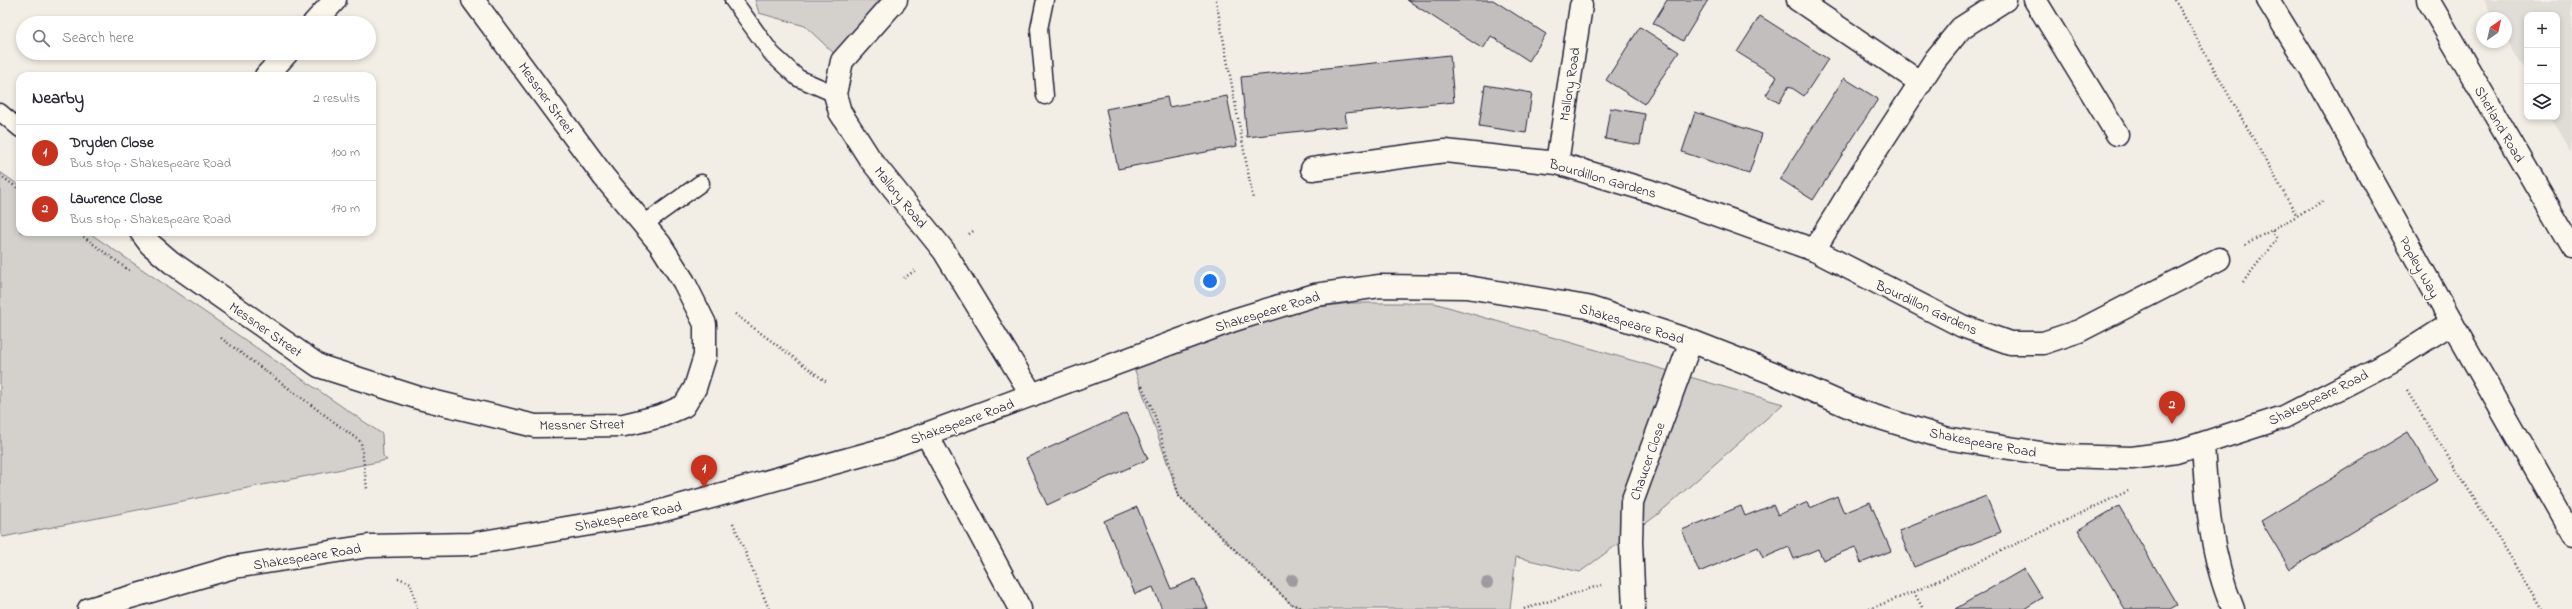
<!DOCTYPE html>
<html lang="en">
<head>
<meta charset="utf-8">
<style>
  :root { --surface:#fff; --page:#f7f7f7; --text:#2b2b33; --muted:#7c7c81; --line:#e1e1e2; --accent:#c8321e }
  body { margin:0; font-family:"Indie Flower",sans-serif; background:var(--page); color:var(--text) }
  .controls { position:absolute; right:12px; top:12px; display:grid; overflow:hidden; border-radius:8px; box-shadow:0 2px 6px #0003 }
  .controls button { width:36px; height:36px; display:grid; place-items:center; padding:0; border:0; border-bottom:1px solid var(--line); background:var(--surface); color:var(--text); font:20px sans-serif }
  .compass { position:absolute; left:2476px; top:12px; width:36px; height:36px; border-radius:50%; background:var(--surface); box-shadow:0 2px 6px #0003; rotate:34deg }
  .you { position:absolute; left:1210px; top:281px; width:14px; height:14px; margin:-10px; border:3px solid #fff; border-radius:50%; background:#1a73e8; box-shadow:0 0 0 6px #1a73e833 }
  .badge { display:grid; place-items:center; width:26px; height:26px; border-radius:50%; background:var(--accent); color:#fff; font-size:13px; font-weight:700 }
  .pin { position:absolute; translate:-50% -33px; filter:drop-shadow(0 1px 2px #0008) }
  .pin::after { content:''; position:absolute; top:21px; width:14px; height:12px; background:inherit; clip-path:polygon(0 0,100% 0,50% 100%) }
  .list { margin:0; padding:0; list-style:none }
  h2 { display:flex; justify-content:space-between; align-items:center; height:52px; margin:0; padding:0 16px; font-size:17px }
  h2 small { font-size:13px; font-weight:400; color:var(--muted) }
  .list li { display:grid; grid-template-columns:26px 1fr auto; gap:12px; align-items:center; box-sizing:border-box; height:56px; padding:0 16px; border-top:1px solid var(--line) }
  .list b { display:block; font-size:15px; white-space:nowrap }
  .list p { margin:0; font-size:13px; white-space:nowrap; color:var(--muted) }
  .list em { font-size:13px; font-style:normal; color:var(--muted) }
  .icon { flex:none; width:22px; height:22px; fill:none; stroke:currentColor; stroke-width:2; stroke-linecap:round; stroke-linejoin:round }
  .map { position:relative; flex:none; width:2572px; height:609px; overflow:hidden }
  .search { position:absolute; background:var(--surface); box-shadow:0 2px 6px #0003; left:16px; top:16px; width:360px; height:44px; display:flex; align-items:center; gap:10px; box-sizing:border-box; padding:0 14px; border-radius:22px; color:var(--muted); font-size:15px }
  .panel { position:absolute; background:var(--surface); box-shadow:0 2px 6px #0003; left:16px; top:72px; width:360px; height:164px; border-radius:12px }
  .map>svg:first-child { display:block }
</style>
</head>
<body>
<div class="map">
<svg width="2572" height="609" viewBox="0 0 2572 609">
  <rect width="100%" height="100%" fill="#f2eee5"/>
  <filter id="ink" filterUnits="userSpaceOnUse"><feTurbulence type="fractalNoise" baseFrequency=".025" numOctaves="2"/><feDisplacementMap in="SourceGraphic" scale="8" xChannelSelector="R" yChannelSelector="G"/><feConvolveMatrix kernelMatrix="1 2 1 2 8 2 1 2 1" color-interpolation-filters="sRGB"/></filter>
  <g filter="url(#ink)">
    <path fill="#e0dcd6" d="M2484,0H2572V153L2551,117H2557V15H2527V75L2506,38V18H2494Z"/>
    <path fill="#d4d1cc" stroke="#7b7a84" d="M755,0H896L842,61L805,26L759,13Z
      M0,172L20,186V232H88L382,434L383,456L387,460L3,537L0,533Z
      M1352,303H1434L1783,404L1657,515L1580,572L1516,557L1510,609H1304L1291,604L1179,496L1133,365L1251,315Z"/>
    <path fill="#c2bebe" stroke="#22223b" d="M1407,0H1493L1546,34L1529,61L1491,36L1483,49Z
      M1667,0H1708L1683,41L1653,23Z
      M1760,16L1828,59L1804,96L1789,86L1779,103L1766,95L1777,77L1737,52Z
      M1640,27L1679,52L1644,104L1606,80Z
      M1450,55L1454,102L1345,113L1347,126L1247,137L1241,77Z
      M1844,78L1878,99L1813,200L1780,179Z
      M1485,85L1532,93L1526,133L1479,126Z
      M1227,96L1237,146L1118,169L1106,109L1167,97L1169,107Z
      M1610,108L1645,114L1640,145L1605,139Z
      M1695,112L1762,134L1749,174L1682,152Z
      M1127,413L1148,459L1047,505L1026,458Z
      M2408,432L2438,480L2290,569L2261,521Z
      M1837,496L1844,513L1870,502L1891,551L1861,563L1855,547L1823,560L1818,549L1794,559L1789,547L1763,558L1758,547L1699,572L1682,530L1741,506L1745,516L1773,505L1778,515L1808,502L1810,508Z
      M1986,496L2001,532L1914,567L1899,531Z
      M2119,506L2177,605L2170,609H2125L2078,530Z
      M1137,507L1171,589L1195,579L1208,609H1162L1153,587L1135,594L1104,521Z
      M2024,569L2042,598L2024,609H1955Z"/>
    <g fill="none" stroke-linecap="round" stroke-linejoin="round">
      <g stroke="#22223b" stroke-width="19">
        <path id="service" d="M733,0L772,54L798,78L835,94
          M1045,96L1039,29L1045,0
          M0,112L20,129
          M644,224L701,183"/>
      </g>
      <g stroke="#22223b" stroke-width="25">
        <path id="minor" d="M896,0L842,61L835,94L840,112L870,159L944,251L1032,395
          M1798,0L1921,83
          M2035,0L2117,134
          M2428,0L2572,247
          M314,23L335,0
          M266,76L287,53
          M1557,163L1581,6
          M1312,169L1445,151L1557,163L1650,191L1814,250L1962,326L2010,343H2043L2079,331L2219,259
          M141,232L150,244L171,262L319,366L419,398L535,426L624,425L661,416L684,406L695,388L705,356V324L684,282L660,244L604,177L473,0
          M1814,250L1862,172L1935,60L1961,28L2005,0
          M927,435L1020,609
          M2203,444C2206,499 2211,558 2233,609
          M89,609L234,567L369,546L471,544L650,514L888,448L1234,320L1315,295L1380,286L1467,287L1587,307L1691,341L1773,373L1861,412L1945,438L2060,456L2132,458L2176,452L2284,417L2392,361L2452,323
          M1634,609L1631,542L1632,502L1691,341"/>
      </g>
      <g stroke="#22223b" stroke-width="25">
        <path id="tertiary" d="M2268,0L2313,73L2452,323L2572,534"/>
      </g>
      <path stroke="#22223b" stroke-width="2.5" stroke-dasharray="1 3" stroke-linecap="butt" d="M1216,0L1253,199
        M2175,0L2297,216
        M0,175L20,190
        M77,232L130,271
        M969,234L975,230
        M2245,245L2325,200
        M904,278L917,269
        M2243,282L2277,239L2272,230
        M735,314L828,383
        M221,338L361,442L367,489
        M1142,386L1154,413L1179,496L1291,604L1304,609
        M2407,391L2543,609
        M733,523L769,609
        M398,578L411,583L417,609
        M1914,592L1923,609
        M1524,609L1601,585
        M1869,609L1914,592L2128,491"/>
      <use href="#service" stroke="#fbf7ec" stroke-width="16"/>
      <use href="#minor" stroke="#fbf7ec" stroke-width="22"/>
      <use href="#tertiary" stroke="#fbf7ec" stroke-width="22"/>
    </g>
    <g fill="#9d9b9f">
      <circle cx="1292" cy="580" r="6"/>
      <circle cx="1487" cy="583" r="6"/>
    </g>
  </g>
  <g text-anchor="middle" stroke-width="3" stroke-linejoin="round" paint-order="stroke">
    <g font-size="14" fill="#22223b" stroke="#fbf7ec">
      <text transform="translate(1569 84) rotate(-81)" y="5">Mallory Road</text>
      <text transform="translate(547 98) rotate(54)" y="5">Messner Street</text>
      <text transform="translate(2500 124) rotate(60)" y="5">Shetland Road</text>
      <text transform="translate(1603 178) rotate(16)" y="5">Bourdillon Gardens</text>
      <text transform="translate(901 197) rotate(51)" y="5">Mallory Road</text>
      <text transform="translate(2420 267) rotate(61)" y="5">Popley Way</text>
      <text transform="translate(1927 307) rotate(25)" y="5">Bourdillon Gardens</text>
      <text transform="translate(1267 311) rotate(-17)" y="5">Shakespeare Road</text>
      <text transform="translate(1632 323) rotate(17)" y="5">Shakespeare Road</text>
      <text transform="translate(266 329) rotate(35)" y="5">Messner Street</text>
      <text transform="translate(2318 397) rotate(-26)" y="5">Shakespeare Road</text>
      <text transform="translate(962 421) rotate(-20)" y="5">Shakespeare Road</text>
      <text transform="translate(582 424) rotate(-1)" y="5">Messner Street</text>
      <text transform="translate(1983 442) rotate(11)" y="5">Shakespeare Road</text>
      <text transform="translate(1647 461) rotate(-71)" y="5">Chaucer Close</text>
      <text transform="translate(628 516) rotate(-11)" y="5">Shakespeare Road</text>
      <text transform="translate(307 556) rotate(-9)" y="5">Shakespeare Road</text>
    </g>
  </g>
</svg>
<div class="controls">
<button>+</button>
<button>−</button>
<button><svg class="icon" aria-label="layers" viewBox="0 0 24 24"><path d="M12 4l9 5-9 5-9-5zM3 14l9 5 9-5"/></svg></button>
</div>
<svg class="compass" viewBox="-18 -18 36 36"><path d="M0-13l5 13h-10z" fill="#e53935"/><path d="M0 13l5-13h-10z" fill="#7c7c81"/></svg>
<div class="you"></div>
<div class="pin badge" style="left:704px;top:488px">1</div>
<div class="pin badge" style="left:2172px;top:424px">2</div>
<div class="search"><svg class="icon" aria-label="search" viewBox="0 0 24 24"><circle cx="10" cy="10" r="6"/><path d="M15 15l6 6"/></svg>Search here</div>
<section class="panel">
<h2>Nearby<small>2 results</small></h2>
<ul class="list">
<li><span class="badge">1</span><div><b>Dryden Close</b><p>Bus stop · Shakespeare Road</p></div><em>100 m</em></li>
<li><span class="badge">2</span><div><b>Lawrence Close</b><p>Bus stop · Shakespeare Road</p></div><em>170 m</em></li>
</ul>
</section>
</div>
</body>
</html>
